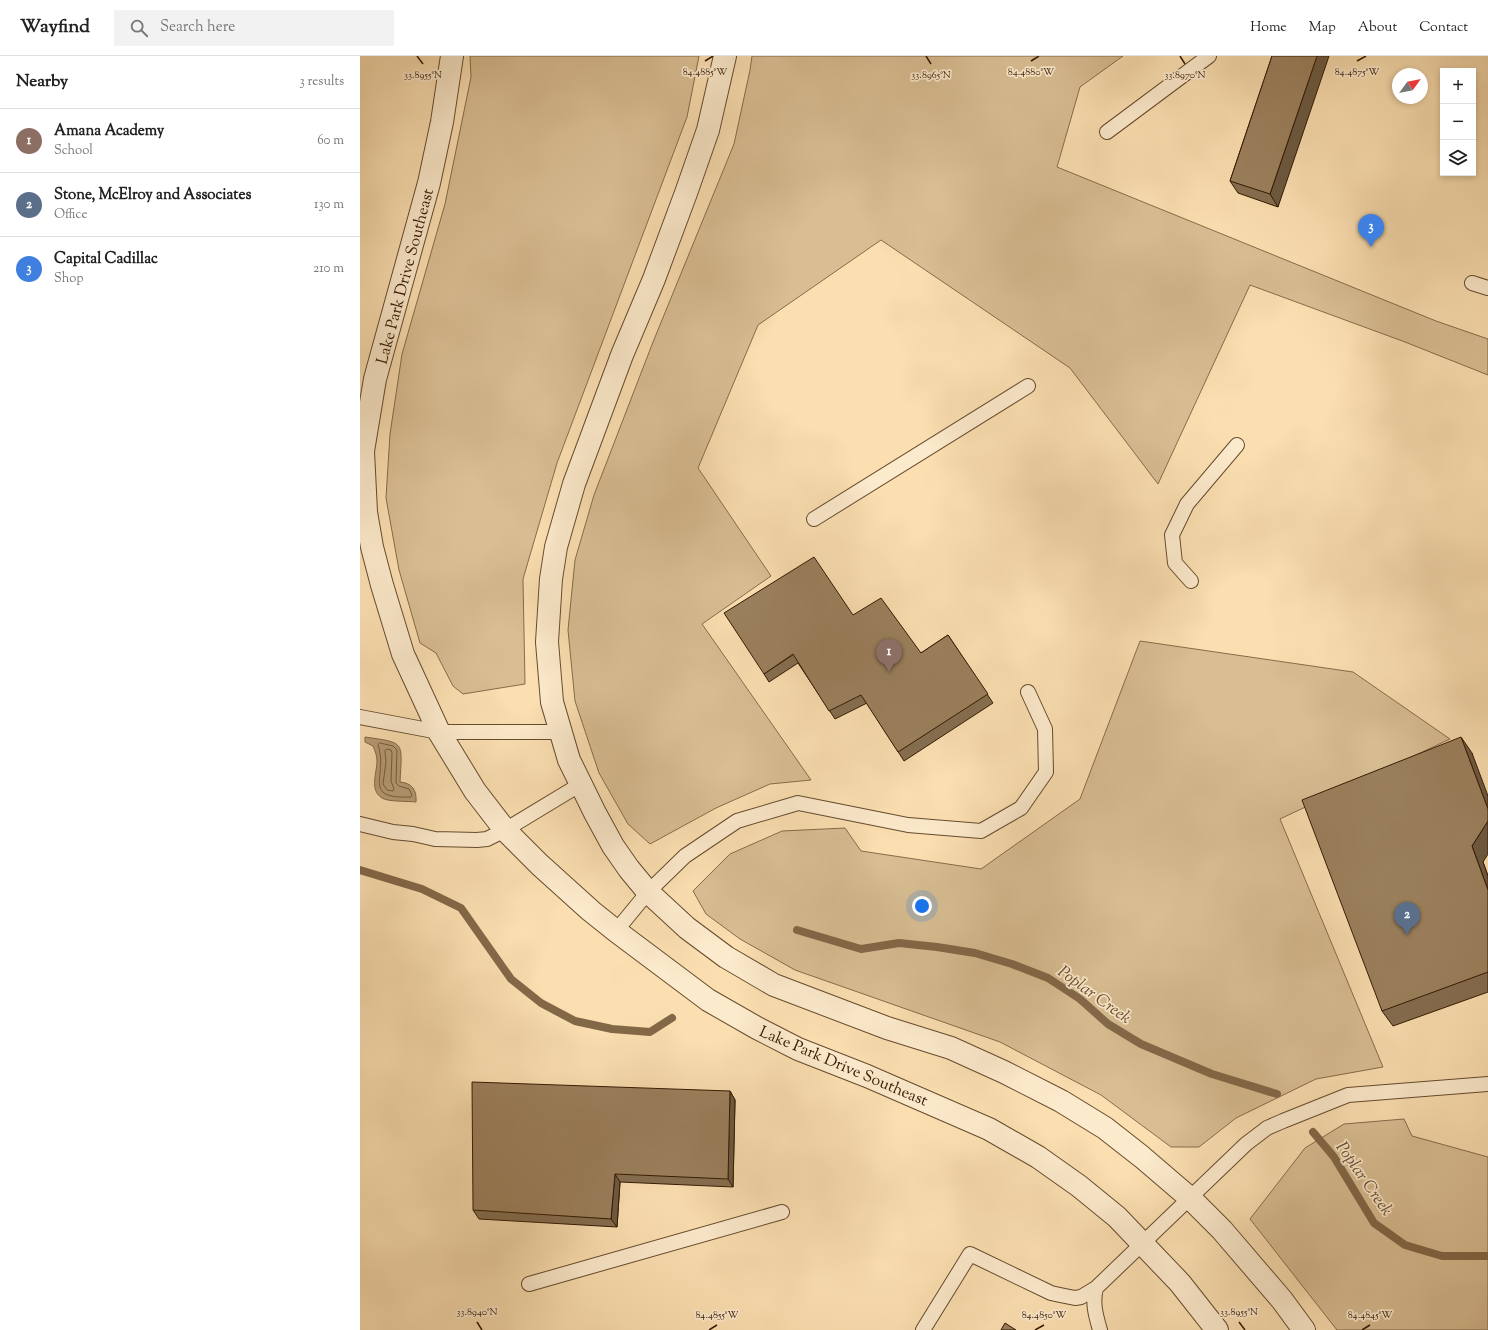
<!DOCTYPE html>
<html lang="en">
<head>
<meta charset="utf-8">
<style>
  :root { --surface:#fff; --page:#f2f2f2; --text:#222; --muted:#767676; --line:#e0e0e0; --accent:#2563eb }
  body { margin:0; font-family:"Sorts Mill Goudy",serif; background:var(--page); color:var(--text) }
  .controls { position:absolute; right:12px; top:12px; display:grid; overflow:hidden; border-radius:0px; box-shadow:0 2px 6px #0003 }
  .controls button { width:36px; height:36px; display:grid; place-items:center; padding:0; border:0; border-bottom:1px solid var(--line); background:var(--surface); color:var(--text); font:20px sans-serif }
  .compass { position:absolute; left:1032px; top:12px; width:36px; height:36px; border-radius:50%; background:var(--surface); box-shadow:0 2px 6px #0003; rotate:57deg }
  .you { position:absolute; left:562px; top:850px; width:14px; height:14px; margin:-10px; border:3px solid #fff; border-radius:50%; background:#1a73e8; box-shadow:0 0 0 6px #1a73e833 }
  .badge { display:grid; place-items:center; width:26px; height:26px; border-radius:50%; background:var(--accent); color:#fff; font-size:13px; font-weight:700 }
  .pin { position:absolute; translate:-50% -33px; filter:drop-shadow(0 1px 2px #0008) }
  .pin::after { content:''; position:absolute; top:21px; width:14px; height:12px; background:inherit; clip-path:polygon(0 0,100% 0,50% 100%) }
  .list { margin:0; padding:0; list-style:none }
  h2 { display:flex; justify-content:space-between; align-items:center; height:52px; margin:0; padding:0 16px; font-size:17px }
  h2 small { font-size:13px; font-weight:400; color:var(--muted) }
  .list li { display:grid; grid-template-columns:26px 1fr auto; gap:12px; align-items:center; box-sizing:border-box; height:64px; padding:0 16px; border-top:1px solid var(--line) }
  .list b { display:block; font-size:15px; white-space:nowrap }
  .list p { margin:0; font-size:13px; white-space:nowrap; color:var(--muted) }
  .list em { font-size:13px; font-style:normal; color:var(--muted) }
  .icon { flex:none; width:22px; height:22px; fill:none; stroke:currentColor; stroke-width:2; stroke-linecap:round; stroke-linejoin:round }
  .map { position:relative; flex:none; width:1128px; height:1274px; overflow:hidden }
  header { display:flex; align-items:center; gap:24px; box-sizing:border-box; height:56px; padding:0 20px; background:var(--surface); border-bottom:1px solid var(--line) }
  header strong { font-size:19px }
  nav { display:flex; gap:22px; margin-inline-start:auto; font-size:14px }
  .search { width:280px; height:36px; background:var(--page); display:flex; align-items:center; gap:10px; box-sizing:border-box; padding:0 14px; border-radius:0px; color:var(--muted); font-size:15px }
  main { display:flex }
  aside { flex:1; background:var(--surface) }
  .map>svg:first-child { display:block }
</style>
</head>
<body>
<header>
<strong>Wayfind</strong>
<div class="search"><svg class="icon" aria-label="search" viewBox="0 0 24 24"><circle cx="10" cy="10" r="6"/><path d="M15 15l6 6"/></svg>Search here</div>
<nav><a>Home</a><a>Map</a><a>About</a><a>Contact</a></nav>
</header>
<main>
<aside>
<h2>Nearby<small>3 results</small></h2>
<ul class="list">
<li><span class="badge" style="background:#8d6e63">1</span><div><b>Amana Academy</b><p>School</p></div><em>60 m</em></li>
<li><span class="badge" style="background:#5c6f8a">2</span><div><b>Stone, McElroy and Associates</b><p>Office</p></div><em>130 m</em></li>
<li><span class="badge" style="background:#3f7fe0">3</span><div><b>Capital Cadillac</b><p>Shop</p></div><em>210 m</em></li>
</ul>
</aside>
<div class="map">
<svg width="1128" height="1274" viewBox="0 0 1128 1274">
  <rect width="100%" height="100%" fill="#fbdfb1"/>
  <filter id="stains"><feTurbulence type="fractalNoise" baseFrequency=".005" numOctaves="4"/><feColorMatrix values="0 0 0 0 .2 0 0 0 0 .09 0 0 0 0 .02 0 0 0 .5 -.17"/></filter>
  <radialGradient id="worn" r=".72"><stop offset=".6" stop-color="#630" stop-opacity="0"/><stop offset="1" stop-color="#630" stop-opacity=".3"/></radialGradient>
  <path fill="#d9be93" stroke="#866c4b" d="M110,0H339L327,61L197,407L163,523L165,628L103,638L93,630L76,597L60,587L39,514L26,442L30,378L42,298L85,148L111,21Z
    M392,0H763L720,31L697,111L1076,265L1128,283V319L1045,286L890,229L798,428L710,312L521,184L398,269L338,412L411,520L342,568L451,724L410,728L356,752L290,788L268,768L239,717L215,645L208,574L215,504L234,439L293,286L374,88L390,14Z
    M780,585L993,616L1090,683L920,763L1023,1011L956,1023L876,1062L839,1091H811L741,1039L640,986L435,914L380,883L346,858L333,835L370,798L422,775L485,772L501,795L621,813L720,743Z
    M1044,1063L1052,1080L1128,1101V1274H977L890,1163L945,1092L984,1068Z"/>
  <path fill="#b79c76" stroke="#836848" d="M5,681C46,687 42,685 40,726C52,727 57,734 56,746C48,745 28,746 22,742C9,734 17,717 17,705C17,699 15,695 13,690L5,686Z"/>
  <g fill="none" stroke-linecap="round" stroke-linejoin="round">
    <path stroke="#765b3c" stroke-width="1" d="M20,687L33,690L37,694L36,727L39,730L49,733L52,739L51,741C0,743 29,720 18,689Z
      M27,693L31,694L32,697L31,725L34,733L33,735L27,734L23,728L26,706L25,695Z"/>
    <path stroke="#836848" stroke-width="8" d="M0,814L62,833L101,852L151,923L181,947L215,965L252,973L290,976L312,962
      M437,874L501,893L539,887L577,891L615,897L652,908L688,922L720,943L748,968L781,988L852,1018L917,1038
      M953,1076L974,1101L1014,1167L1045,1189L1082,1200H1128"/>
    <g stroke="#664b2e" stroke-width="16">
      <path id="service" d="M747,76L849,0
        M1112,227L1128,232
        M454,463L668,330
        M831,525L815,507L812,479L827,448L877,389
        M0,661L79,676H201
        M0,768L33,776L53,778L75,783L117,784L127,783L145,774L221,728
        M256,875L288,836L325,800L377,765L438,747L548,769L621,775L661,752L686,716L685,673L668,636
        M169,1228L422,1156
        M736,1232C732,1247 736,1260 740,1274
        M563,1274L610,1198L691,1237L700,1239L715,1242L721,1241L736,1232L886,1088L907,1072L923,1065L988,1039L1128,1028"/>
    </g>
    <g stroke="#664b2e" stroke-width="24">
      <path id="tertiary" d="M92,0L82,66L69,127L15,323L3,395L6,456L12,491L22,529L43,598L79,676L115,735L145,774L180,809L231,855L256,875L348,944L397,972L438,993L507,1020L629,1073L678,1101L719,1130L757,1161L820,1227L857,1274
        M365,0L348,74L326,137L294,223L262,299L214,428L196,491L191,523L187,586L192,646L209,704L235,757L253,790L269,813L288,836L327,872L366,901L414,929L527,972L591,992L644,1016L701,1045L745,1072L782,1101L831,1143L862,1174L922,1244L944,1274"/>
    </g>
    <use href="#service" stroke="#fceacc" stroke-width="14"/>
    <use href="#tertiary" stroke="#fceacc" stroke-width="22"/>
  </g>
  <path fill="#856e50" stroke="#341a03" d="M912,0L918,151L878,137L870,125Z
    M493,559L561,597L588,579L633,647L544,705L507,647L475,663L438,607L409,626L404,618Z
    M1112,697L1123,806L1128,820V936L1033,970L1022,955Z
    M370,1035L375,1044L373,1131L260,1126L257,1171L119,1163L113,1154Z"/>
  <path fill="#6c5a41" stroke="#341a03" d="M957,0H969L918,151L910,138Z
    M1101,681L1112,697L1128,740V753Z
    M1128,765V798L1123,806L1128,820V834L1112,790Z
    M370,1035L375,1044L373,1131L368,1123Z
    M255,1118L260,1126L257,1171L251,1163Z"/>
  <path fill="#9b805d" stroke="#341a03" d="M912,0H957L910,138L870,125Z
    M454,501L493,559L521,542L561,597L588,579L628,638L538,696L501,639L469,655L433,598L404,618L364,557Z
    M1101,681L1128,753V765L1112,790L1128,834V916L1022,955L942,744Z
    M112,1026L370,1035L368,1123L255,1118L251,1163L113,1154Z
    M645,1267L656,1274H641Z"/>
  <path fill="none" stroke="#341a03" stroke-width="1.5" d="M57,0L63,8M566,0L571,8M820,0L825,8M345,5L353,0M671,5L679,0M997,5L1006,0M117,1266L122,1274M879,1266L885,1274M349,1274L357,1269M675,1274L684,1269M1002,1274L1010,1269"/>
  <g text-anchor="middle" stroke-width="3.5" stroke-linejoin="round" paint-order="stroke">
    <g font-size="16" fill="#341a03" stroke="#fceacc">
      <text transform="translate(44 220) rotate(-75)" y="6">Lake Park Drive Southeast</text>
      <text transform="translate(484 1009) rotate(23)" y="6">Lake Park Drive Southeast</text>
    </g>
    <g font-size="17" font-style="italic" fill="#684e31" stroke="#fceacc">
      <text transform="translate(735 938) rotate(36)" y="6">Poplar Creek</text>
      <text transform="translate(1005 1122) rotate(55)" y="6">Poplar Creek</text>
    </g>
  </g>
  <g font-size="10" text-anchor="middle" fill="#341a03" stroke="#fceacc" stroke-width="3.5" stroke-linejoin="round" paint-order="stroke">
    <text x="671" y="19">84.4880°W</text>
    <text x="997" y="19">84.4875°W</text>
    <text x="345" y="19">84.4885°W</text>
    <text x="825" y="22">33.8970°N</text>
    <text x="63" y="22">33.8955°N</text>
    <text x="571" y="22">33.8965°N</text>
    <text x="117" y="1259">33.8940°N</text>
    <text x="879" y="1259">33.8955°N</text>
    <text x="357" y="1262">84.4855°W</text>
    <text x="684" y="1262">84.4850°W</text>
    <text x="1010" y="1262">84.4845°W</text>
  </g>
  <rect width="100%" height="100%" filter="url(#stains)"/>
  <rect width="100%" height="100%" fill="url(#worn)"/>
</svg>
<div class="controls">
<button>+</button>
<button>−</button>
<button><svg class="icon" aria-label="layers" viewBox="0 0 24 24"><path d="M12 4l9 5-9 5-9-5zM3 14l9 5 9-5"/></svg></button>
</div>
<svg class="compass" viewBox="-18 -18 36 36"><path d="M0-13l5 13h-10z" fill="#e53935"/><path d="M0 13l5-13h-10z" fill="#767676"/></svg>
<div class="you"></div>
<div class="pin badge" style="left:529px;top:616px;background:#8d6e63">1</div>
<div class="pin badge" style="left:1047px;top:879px;background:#5c6f8a">2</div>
<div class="pin badge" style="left:1011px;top:191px;background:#3f7fe0">3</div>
</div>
</main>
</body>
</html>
